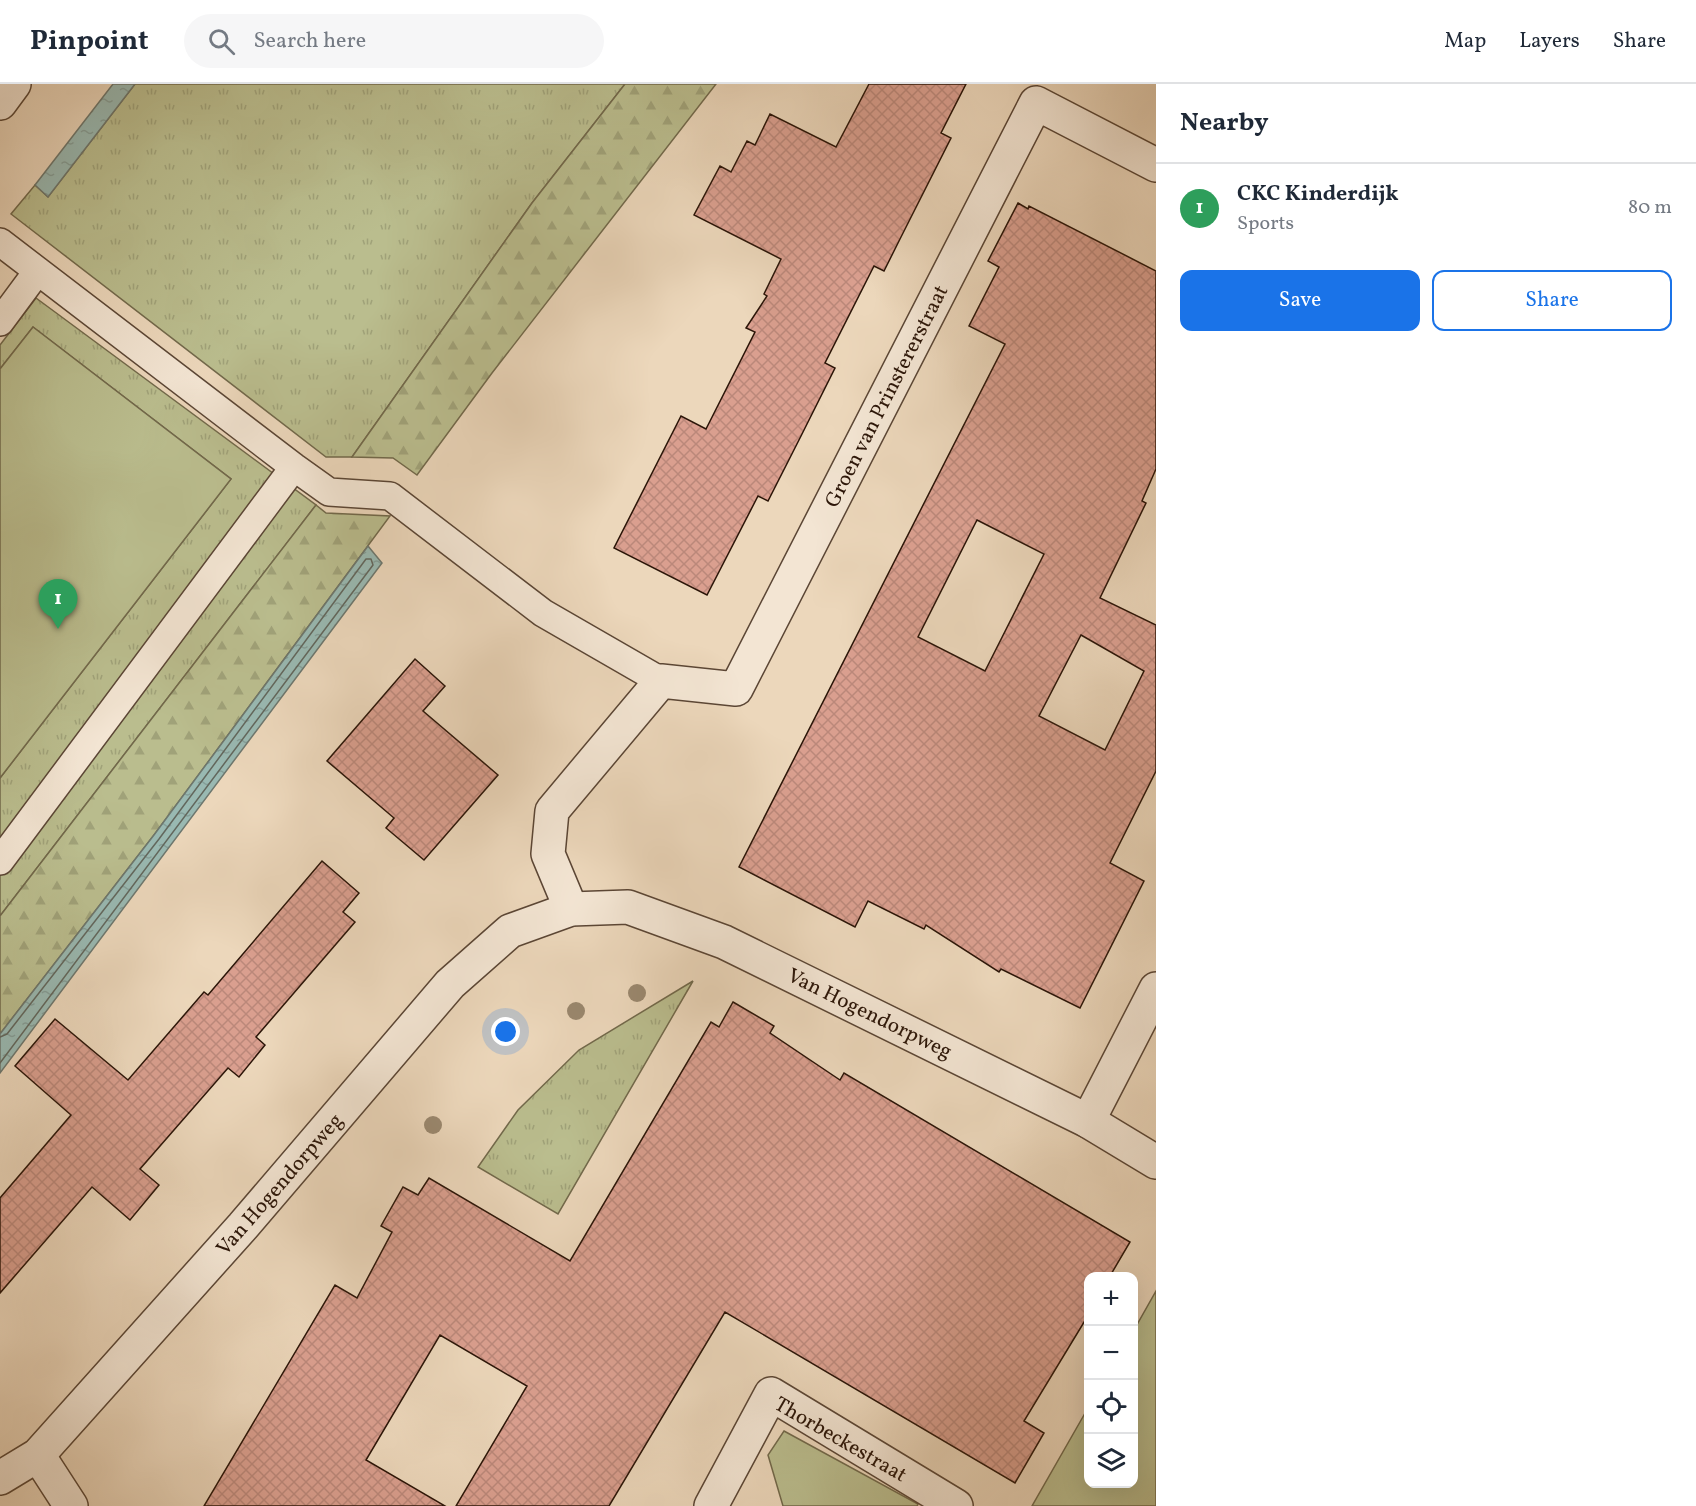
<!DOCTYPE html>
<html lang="en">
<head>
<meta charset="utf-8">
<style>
  :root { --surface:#fff; --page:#f6f6f7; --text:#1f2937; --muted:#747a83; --line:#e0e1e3; --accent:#1a73e8 }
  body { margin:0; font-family:Vollkorn,serif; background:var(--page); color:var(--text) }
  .controls { position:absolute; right:18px; bottom:18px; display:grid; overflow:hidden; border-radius:12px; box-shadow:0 6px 24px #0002 }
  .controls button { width:54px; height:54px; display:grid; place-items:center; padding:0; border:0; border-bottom:2px solid var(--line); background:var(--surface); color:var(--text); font:30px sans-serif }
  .you { position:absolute; left:506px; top:948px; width:21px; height:21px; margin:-15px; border:4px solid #fff; border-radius:50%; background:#1a73e8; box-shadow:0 0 0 9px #1a73e833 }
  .badge { display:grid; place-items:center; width:39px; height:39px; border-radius:50%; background:var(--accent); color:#fff; font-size:20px; font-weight:700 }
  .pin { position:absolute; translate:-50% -50px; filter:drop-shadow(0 2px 3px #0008) }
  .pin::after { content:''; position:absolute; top:32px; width:21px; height:18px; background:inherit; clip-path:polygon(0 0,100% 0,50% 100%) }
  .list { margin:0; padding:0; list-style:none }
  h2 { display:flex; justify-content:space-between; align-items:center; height:78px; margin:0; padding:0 24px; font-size:26px }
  h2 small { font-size:20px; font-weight:400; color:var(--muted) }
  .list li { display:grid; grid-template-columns:39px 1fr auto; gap:18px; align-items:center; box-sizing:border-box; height:90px; padding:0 24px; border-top:2px solid var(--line) }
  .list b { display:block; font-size:22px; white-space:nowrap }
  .list p { margin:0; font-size:20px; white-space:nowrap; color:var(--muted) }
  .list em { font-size:20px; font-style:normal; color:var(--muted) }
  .actions { display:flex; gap:12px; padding:18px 24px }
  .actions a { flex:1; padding:14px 0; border:2px solid var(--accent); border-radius:12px; text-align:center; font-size:21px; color:var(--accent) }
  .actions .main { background:var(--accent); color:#fff }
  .icon { flex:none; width:33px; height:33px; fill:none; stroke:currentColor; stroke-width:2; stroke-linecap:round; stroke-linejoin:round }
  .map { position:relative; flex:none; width:1156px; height:1422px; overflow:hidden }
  header { display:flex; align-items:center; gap:36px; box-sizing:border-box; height:84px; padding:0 30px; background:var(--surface); border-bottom:2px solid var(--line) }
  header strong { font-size:28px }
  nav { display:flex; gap:33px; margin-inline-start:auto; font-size:21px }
  .search { width:420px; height:54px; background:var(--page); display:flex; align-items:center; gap:15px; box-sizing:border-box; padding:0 21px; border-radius:33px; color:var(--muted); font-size:22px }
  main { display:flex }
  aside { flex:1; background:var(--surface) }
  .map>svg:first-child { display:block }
</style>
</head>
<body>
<header>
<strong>Pinpoint</strong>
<div class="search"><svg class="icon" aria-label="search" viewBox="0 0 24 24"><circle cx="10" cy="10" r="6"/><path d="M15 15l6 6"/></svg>Search here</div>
<nav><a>Map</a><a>Layers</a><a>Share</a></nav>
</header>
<main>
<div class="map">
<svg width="1156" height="1422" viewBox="0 0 1156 1422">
  <defs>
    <pattern id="grass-tufts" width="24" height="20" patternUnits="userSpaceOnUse" patternTransform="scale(1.5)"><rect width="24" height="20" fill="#babd8e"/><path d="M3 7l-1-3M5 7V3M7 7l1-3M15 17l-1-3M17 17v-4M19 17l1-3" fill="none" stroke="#a0a279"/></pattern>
    <pattern id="forest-firs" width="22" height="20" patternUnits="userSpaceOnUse" patternTransform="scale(1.5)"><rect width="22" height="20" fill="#babd8e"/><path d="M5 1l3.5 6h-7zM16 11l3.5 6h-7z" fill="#a0a279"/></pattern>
    <pattern id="water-ripples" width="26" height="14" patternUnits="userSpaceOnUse" patternTransform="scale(1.5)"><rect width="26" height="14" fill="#99b9b2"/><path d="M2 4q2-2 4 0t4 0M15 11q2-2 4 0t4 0" fill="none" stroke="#849e98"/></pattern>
    <pattern id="building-cross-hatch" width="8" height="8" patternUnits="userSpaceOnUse" patternTransform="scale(1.5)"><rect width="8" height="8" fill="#da9f8f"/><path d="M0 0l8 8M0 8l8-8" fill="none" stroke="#bb887a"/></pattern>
  </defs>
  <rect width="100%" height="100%" fill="#ecd7bb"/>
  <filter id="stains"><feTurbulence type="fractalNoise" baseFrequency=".00333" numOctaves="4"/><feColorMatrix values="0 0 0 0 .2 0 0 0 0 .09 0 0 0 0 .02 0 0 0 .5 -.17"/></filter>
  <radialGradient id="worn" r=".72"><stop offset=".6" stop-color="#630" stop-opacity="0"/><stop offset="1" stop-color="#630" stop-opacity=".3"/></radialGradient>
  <path fill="url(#grass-tufts)" stroke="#72694b" stroke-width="1.5" d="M135,0H625L532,119L352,373H326L11,130L35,101L48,113Z
    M36,214L316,421L0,832V694L231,395L33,243L0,285V261Z
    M693,897L558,1130L478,1083L518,1026L579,966Z"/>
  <path fill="url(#forest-firs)" stroke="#72694b" stroke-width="1.5" d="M625,0H716L492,289L417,391L393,374L352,373L532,119Z
    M316,421L326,429L390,432L154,751L0,950V832Z"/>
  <path fill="#babd8e" stroke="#72694b" stroke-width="1.5" d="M33,243L231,395L0,694V285Z
    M1156,1207V1422H1032L1088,1324V1400H1134V1246Z
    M784,1347L918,1420L917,1422H783L768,1371Z"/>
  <path fill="url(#water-ripples)" stroke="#6d776e" stroke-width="1.5" d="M113,0H135L48,113L35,101Z
    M368,462L382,479L0,989V950L154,751Z"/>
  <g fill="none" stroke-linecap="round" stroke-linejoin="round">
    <path stroke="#62675d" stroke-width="1.5" d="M0,953L7,950L159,755L366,475H371L373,481L0,979"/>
  </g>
  <path fill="url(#building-cross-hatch)" stroke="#2b1508" stroke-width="1.5" fill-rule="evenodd" d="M869,0H966L941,49L951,54L900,155L884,187L874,182L825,279L835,284L801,352L768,417L758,412L707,511L614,464L681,332L706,345L755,248L746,244L767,212L764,210L781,175L694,131L720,82L731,88L747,57L755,61L770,30L836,63Z
    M1018,119L1028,125L1029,122L1156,187V385L1142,417L1146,419L1100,514L1156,541V687L1110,779L1144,797L1080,924L1001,885L999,888L926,841L924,845L868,817L855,843L739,783L1005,260L969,242L999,183L988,177ZM977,436L1044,470L985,587L918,553ZM1081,551L1144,587L1105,666L1039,632Z
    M415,575L445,602L423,627L498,691L424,776L386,744L394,734L327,677Z
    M322,777L359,809L343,828L355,838L256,953L265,961L239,993L228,984L140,1085L159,1101L130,1136L92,1103L0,1209V1114L71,1031L15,982L55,935L128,996L204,908L208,911Z
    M733,918L774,942L770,949L840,996L844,989L1130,1158L1110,1192H1089V1230L1024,1337L1044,1349L1015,1399L725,1228L609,1422H456L527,1302L440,1251L366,1376L445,1422H204L335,1201L357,1214L392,1148L381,1142L403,1103L418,1111L429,1094L570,1177L711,938L719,943Z"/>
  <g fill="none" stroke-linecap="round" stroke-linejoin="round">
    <g stroke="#5b4635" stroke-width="30">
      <path id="service" d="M0,158L294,383L329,408L390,412L543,529L661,597
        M0,238L37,188
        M0,777L294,383"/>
    </g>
    <g stroke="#5b4635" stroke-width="36">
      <path id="minor" d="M0,19L14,0
        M571,825L548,770L552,727L661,597L736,605L1036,19L1156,81
        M1088,1037L1156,905
        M38,1371L71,1422
        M711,1422L771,1310L956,1422"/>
    </g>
    <g stroke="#5b4635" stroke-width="36">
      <path id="tertiary" d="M0,1394L38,1371L243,1142L450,900L510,847L571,825L628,823L724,858L1088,1037L1156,1078"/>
    </g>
    <use href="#service" stroke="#f3e5d3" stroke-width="27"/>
    <use href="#minor" stroke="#f3e5d3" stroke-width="33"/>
    <use href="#tertiary" stroke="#f3e5d3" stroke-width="33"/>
  </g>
  <g fill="#9a886f">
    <circle cx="637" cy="909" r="9"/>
    <circle cx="576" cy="927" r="9"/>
    <circle cx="433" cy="1041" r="9"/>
  </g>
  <g text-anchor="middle" stroke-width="6" stroke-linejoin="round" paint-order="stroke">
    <g font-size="21" fill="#2b1508" stroke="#f3e5d3">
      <text transform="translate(886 312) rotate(-63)" y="7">Groen van Prinstererstraat</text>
      <text transform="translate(870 929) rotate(26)" y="7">Van Hogendorpweg</text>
      <text transform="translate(279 1100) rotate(-49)" y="7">Van Hogendorpweg</text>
      <text transform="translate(841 1355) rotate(30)" y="7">Thorbeckestraat</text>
    </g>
  </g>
  <rect width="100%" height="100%" filter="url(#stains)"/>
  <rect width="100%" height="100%" fill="url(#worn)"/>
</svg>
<div class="controls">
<button>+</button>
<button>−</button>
<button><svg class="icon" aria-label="locate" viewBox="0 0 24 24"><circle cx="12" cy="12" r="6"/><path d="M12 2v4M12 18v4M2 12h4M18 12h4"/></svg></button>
<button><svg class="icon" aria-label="layers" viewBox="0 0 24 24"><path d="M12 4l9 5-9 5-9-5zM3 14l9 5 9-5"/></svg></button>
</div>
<div class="you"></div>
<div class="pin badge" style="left:58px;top:545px;background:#2e9e5b">1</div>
</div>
<aside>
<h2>Nearby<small></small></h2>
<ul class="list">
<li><span class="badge" style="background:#2e9e5b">1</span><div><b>CKC Kinderdijk</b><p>Sports</p></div><em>80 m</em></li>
</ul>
<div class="actions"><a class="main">Save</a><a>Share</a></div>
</aside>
</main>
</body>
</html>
